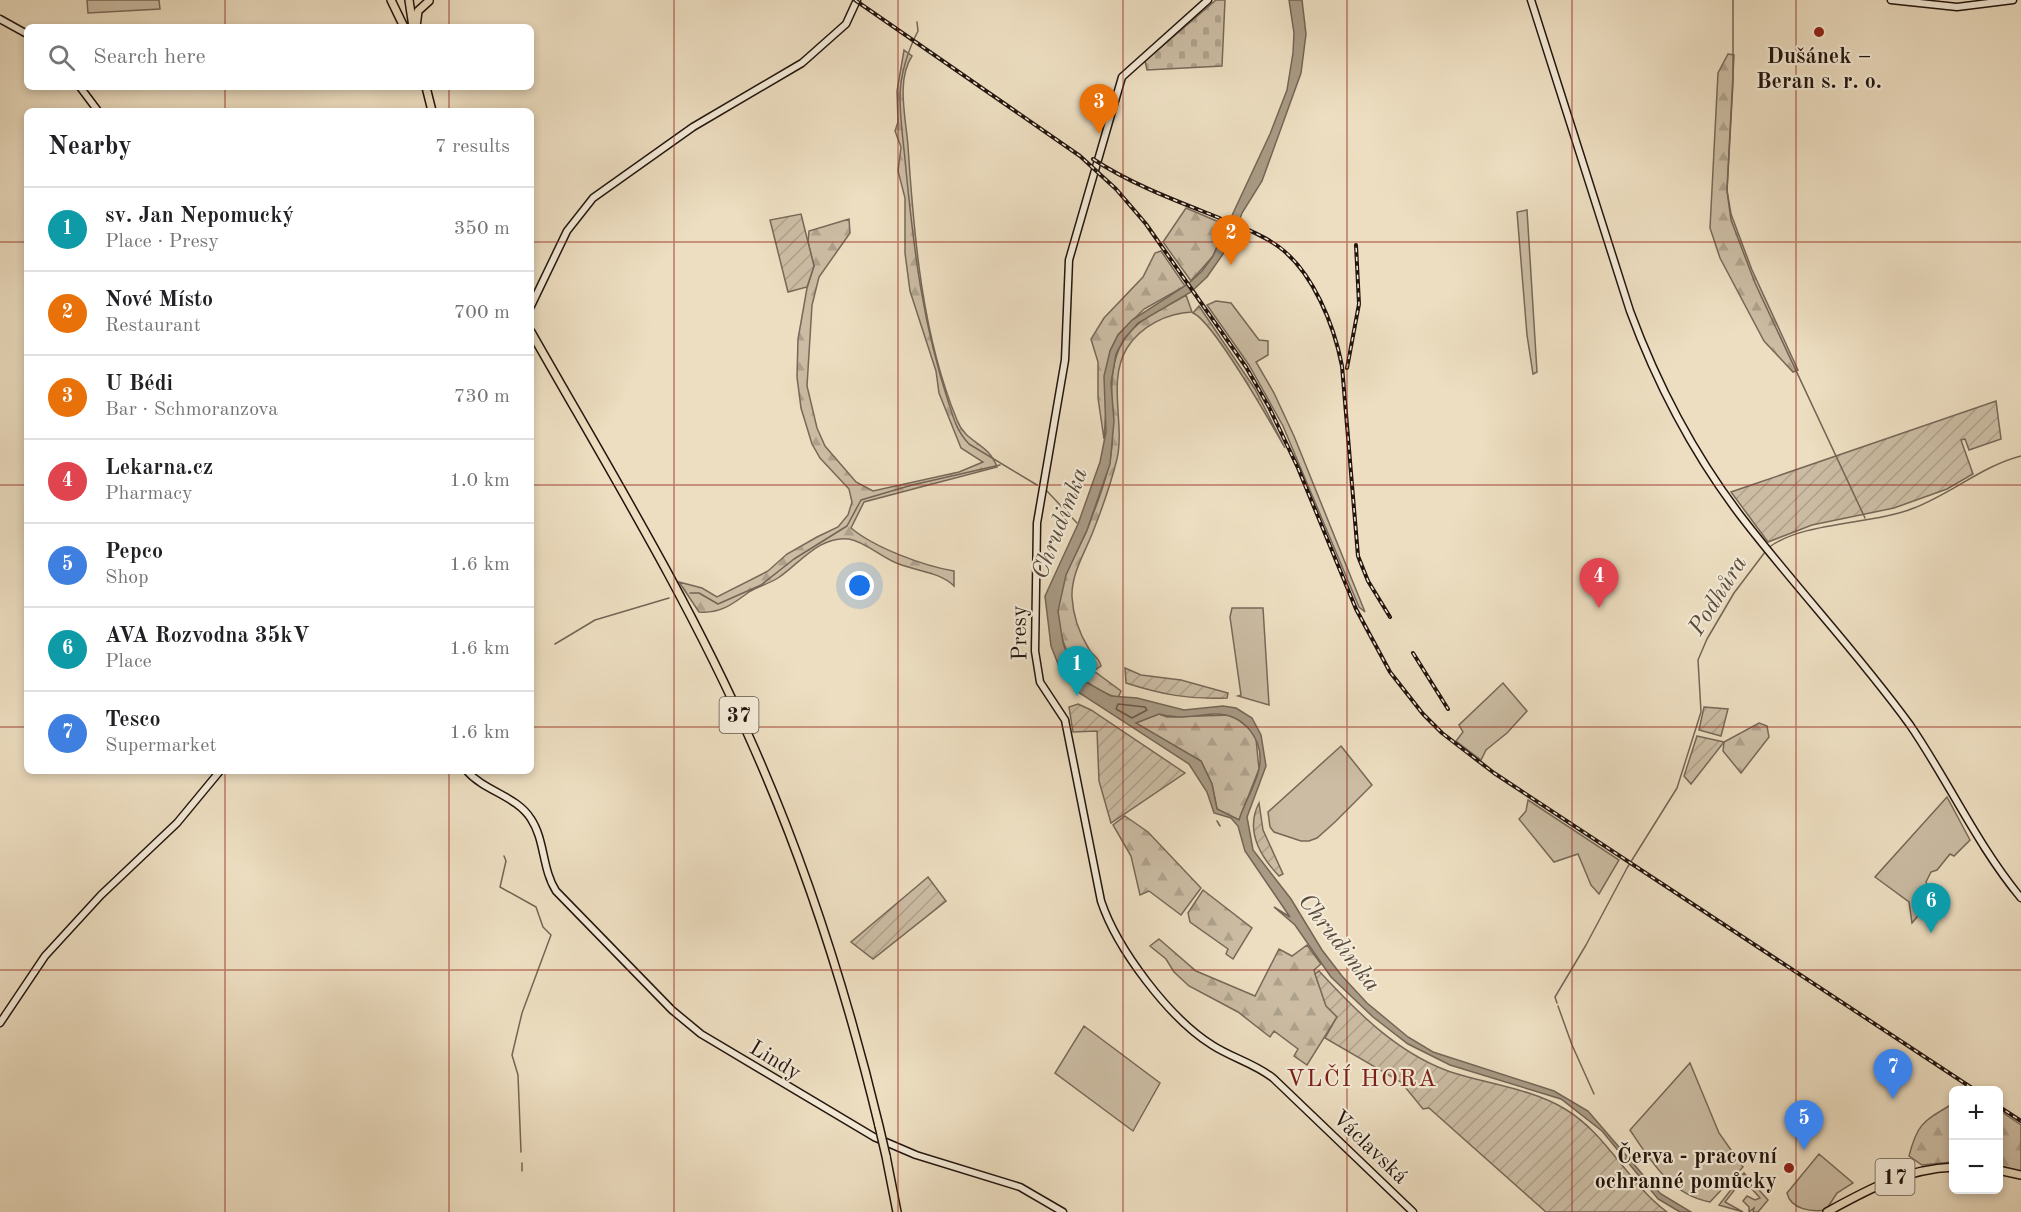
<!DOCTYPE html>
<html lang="en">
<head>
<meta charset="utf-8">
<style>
  :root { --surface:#fff; --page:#f6f6f6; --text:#202124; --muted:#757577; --line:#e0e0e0; --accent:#db2777 }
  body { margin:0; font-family:"Old Standard TT",serif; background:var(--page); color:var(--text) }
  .controls { position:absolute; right:18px; bottom:18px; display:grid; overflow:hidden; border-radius:9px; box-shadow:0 3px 9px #0003 }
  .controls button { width:54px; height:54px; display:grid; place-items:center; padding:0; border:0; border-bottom:2px solid var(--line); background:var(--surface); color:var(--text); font:30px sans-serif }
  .you { position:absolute; left:860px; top:586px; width:21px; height:21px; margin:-15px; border:4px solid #fff; border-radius:50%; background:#1a73e8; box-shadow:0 0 0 9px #1a73e833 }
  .badge { display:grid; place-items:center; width:39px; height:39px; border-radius:50%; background:var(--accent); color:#fff; font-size:20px; font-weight:700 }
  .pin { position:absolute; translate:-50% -50px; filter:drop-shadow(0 2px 3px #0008) }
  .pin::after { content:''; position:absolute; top:32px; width:21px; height:18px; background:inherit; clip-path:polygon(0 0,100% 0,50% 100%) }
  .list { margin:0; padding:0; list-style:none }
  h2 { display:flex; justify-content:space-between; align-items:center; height:78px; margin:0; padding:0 24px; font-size:26px }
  h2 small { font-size:20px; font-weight:400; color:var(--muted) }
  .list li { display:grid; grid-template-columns:39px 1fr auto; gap:18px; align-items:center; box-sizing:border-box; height:84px; padding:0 24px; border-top:2px solid var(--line) }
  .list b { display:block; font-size:22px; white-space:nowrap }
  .list p { margin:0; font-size:20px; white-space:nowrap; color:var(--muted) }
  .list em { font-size:20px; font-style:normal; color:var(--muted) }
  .icon { flex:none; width:33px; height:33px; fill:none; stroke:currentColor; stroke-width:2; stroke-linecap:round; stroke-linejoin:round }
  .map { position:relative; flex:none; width:2021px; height:1212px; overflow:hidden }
  .search { position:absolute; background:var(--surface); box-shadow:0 3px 9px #0003; left:24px; top:24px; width:510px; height:66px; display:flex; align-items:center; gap:15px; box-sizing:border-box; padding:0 21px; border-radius:9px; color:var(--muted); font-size:22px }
  .panel { position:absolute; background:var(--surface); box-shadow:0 3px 9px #0003; left:24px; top:108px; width:510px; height:666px; border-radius:9px }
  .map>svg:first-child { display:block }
</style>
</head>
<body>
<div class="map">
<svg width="2021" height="1212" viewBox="0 0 2021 1212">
  <defs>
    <pattern id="forest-firs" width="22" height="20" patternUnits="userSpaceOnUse" patternTransform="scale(1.5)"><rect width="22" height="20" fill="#cbbca3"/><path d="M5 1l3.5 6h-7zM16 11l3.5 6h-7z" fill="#aea18b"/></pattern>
    <pattern id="cemetery-stones" width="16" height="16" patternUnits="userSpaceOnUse" patternTransform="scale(1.5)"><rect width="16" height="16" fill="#cbbca3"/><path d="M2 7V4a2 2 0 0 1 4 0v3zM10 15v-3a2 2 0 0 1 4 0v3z" fill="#aea18b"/></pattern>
    <pattern id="garden-furrows" width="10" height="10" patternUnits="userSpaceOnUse" patternTransform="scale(1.5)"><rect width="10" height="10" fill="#cbbca3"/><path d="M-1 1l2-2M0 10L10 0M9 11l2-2" fill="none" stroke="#aea18b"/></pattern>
  </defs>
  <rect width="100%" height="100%" fill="#eddec1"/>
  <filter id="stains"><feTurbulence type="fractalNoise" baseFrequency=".00333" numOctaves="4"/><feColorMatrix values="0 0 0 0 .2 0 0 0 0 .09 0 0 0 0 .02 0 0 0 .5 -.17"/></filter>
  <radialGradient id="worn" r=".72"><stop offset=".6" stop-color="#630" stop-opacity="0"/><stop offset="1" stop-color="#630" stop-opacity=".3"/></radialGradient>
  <path fill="#cbbca3" stroke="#776858" stroke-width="1.5" d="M87,0H159L160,9L88,13Z
    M1527,210L1537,372L1533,374L1527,335L1517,212Z
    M1216,301L1231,303L1259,340L1268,341V355L1256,362L1274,393L1294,436L1365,612L1359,607L1283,426L1249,365L1207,305Z
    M1232,608H1263L1269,705L1238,696L1241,695L1230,617Z
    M1503,683L1527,711L1507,733L1486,750L1481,760L1456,741L1463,732L1459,725Z
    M1341,746L1372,785L1335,822L1317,838L1309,841H1301L1274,832L1270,827L1268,812Z
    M1947,797L1970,840L1954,856L1950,854L1937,870L1931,872L1926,882L1933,898L1912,923L1909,902L1875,877Z
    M1528,800L1619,860L1599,894L1591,885L1578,854L1554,862L1519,819L1526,811Z
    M1084,1026L1160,1083L1133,1131L1055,1073Z
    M1690,1063L1719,1133L1743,1167L1710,1202C1671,1195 1650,1160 1630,1130Z
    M1819,1154L1853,1183L1837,1193L1826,1210C1812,1212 1791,1210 1787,1193Z
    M1744,1173L1768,1200L1758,1212H1753L1754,1208L1749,1212V1207L1743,1201L1747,1196L1755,1200L1760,1198L1743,1179L1725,1202L1743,1212L1719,1205Z"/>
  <path fill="url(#forest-firs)" stroke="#776858" stroke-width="1.5" d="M904,50L912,56C896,80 906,119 908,146C914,237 922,335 957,420C966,444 988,442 997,467L864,502L851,528C875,548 924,566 954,571V586C940,572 916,571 899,564C882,558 866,542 849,539C820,535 799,564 778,578C769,584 758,586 749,592C733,604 720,614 699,612L679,582L702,588L717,597L768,571L787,554L817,537L838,527L848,515L852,502L849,489L820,458L812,444L801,408L797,377L798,339L807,288L814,266L808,242L809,231L849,219L850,233L819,277L812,305L807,386L817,428L825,446L856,482L873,491L959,472L983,462L961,448L939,393L936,371L910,291L905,253V198L898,171L901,147L895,131L898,122L897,91Z
    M1728,54L1734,55L1727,190L1731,214L1752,270L1798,370L1793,372L1764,341L1720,258L1710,228L1718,73Z
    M1186,208L1226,225L1213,256L1191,281L1163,242Z
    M1161,251L1185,286L1144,309L1118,335L1110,351L1104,439L1098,398V362L1091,339L1104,318L1143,277L1155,253Z
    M1186,295L1192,312C1167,313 1141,326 1127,348C1107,381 1125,423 1117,459C1111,483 1103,506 1094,529C1086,551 1071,573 1072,597C1073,615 1079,633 1089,649C1093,656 1099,657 1101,666L1094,671L1121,691L1118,698C1091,689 1076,677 1067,651C1062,640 1058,624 1058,611C1057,582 1076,556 1087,530C1095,509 1104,487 1109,465C1119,425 1101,374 1124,340C1138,318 1165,308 1186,295Z
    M1199,306L1255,389L1285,448C1272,425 1213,321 1193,313Z
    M1159,714L1167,717L1232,715L1250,729L1256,739L1259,769L1239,820L1217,809L1212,784L1201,761L1135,723Z
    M1759,723L1767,726L1769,737L1741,773L1723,751L1724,742Z
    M1125,816L1148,832L1201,888L1181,915L1149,891L1140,895L1131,856L1113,825Z
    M1203,890L1252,928L1233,959L1226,954L1228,949L1190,922L1188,913Z
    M1159,939L1196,971L1255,996L1279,949L1292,956L1307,945L1321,964L1314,970C1319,989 1327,1002 1337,1017L1307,1065L1294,1056L1298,1049L1274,1031L1270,1037L1238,1012L1189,986L1174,972L1166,959L1150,946Z
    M1949,1106H1953V1162L1922,1165L1909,1156C1917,1125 1922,1122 1949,1106Z
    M1999,1110L2021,1125V1171L1999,1166Z"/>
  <path fill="url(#cemetery-stones)" stroke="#776858" stroke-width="1.5" d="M1216,0H1225L1222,66L1147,70L1145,61Z"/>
  <path fill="url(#garden-furrows)" stroke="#776858" stroke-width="1.5" d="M801,214L814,266L807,287L788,292L770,220Z
    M1996,401L2001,439L1969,450L1965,439L1961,440L1973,474L1947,489L1894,508L1812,525L1768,542L1731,492Z
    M1125,668L1141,675L1181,680L1228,693L1227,698C1190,700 1160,694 1126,683Z
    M1078,704L1091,710L1185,773L1111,823L1099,781L1097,731L1073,732L1069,707Z
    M1704,707L1728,709L1721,736L1699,730Z
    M1697,736L1724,742L1691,784L1684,776Z
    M1259,803L1263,830L1283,874L1279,876C1260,856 1245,830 1259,803Z
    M928,877L946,901L873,959L851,942Z
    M1319,971C1356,1011 1396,1052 1448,1071C1486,1084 1530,1088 1565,1109C1607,1134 1628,1183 1667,1212H1546L1429,1108L1423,1109L1401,1082L1325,1038L1337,1017L1326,1006L1315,974Z"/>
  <path fill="#a89a84" stroke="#736555" stroke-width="1.5" fill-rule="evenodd" d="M1289,0H1302L1306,34L1301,73L1262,181L1242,213L1232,241L1207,277L1191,292L1138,323L1124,339L1116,354L1111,383L1114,421L1110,464L1087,530L1066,575L1058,611L1063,643L1073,669L1082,680L1111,696L1137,698L1184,710L1223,706L1236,708L1252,718L1261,735L1266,766L1247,817L1253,850L1291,899L1322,950L1342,976L1367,1003L1408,1037L1433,1052L1554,1091L1588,1111L1650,1183L1661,1194L1691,1212H1680L1658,1199L1602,1131L1561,1099L1450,1065L1408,1044L1373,1017L1331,977L1295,925L1274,907L1290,917L1245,851L1238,826L1231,818L1214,813L1207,792L1189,764L1078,692L1062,674L1051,646L1045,596L1078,524L1100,462L1106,432L1104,376L1110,351L1118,335L1132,320L1188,284L1202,271L1213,256L1270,134L1287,90L1293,53L1294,33ZM1159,714C1178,720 1195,715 1214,714C1243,713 1265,739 1259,769C1255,787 1244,803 1239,820L1217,809L1212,784L1201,761L1136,723Z"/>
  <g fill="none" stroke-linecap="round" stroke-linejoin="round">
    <path stroke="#665849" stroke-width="1.5" d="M1118,704L1145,707L1147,710L1132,718L1116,709Z"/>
    <path stroke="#736555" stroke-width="1.5" d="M1733,0V83L1727,191L1731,220L1755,283L1865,518
      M917,22L918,31C908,50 900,75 900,97C900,121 904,146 906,170C914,252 923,325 949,404C954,420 957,431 969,444L1037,485
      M1046,490L1077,523
      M1768,548C1803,521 1872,525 1914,508C1951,494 1982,466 2021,456
      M690,593H699L718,604L761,585L794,559L847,526L861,500L912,485L1000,465
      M555,644L595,620L669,598
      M1217,821L1220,826
      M504,856L506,861L500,887L536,907L543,927L551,935L522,1013L512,1055L518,1075L521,1152
      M1557,1003L1555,997L1586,945L1627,868L1677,788L1701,712L1698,660L1707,639L1734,593L1765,552
      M1558,1006L1572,1045L1594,1094
      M522,1163V1171"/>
    <g stroke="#23150e" stroke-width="9">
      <path id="secondary" d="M1208,0L1122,77L1069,260L1065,360L1037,523L1035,651L1040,682L1065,720L1101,901C1117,949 1169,1018 1212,1045C1232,1058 1254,1063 1273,1078L1413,1212
        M1531,0L1630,311C1657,384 1693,453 1740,515C1795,587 1857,652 1910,725C1949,782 1977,845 2021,898
        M1891,0L1957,7L2013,0
        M0,19L27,34
        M80,87L98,111
        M531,306L567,231L593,198L693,127L802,63L846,24L857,0
        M467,771C484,791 517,796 531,819C545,840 542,869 556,891L672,1010L701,1034L874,1137L916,1155L1020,1187L1063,1212
        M0,1023L45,956L101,895L177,823L220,771"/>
    </g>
    <g stroke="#23150e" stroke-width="10">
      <path id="primary" d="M391,0L404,27
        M409,0L413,27
        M416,27L418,11L429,1
        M426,87L432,111
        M531,332C607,466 688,598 750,739C806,864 847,993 879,1126
        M886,1156L897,1212
        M1998,1170L2021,1175
        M1827,1212C1869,1189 1905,1169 1954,1167"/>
    </g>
    <use href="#secondary" stroke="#f3ead7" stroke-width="6"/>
    <use href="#primary" stroke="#eddec1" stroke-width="7"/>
    <g stroke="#23150e" stroke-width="4">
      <path id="rail" d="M855,0L1080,156L1116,189L1146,224L1246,367L1269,407L1298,468L1356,609L1390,672L1423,714L1442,733L1494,773L1975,1090
        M1093,159C1131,184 1174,200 1217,217C1238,226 1260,233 1279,247C1313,272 1334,325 1342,366L1358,556L1368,581L1390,617
        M1347,368L1359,304L1356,245
        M1413,653L1448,709
        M1998,1106L2021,1121"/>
    </g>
    <use href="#rail" stroke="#f3ead7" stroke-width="1.5" stroke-dasharray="4.5" stroke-linecap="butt"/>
    <g stroke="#23150e" stroke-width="10" stroke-linecap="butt">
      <path id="primary-bridge" d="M879,1126L886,1156"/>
    </g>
    <use href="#primary-bridge" stroke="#eddec1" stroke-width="7"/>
  </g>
  <path fill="none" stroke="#8f2418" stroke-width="1.5" stroke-opacity="0.55" d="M225,0V27M449,0V27M674,0V1212M898,0V1212M1123,0V1212M1347,0V1212M1572,0V1212M1796,0V1212M225,87V111M449,87V111M0,242H27M531,242H2021M0,485H27M531,485H2021M0,727H27M531,727H2021M225,771V1212M449,771V1212M0,970H2021"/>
  <g fill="#8f2418" stroke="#f3ead7" stroke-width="2">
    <circle cx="1819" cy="32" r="6"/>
    <circle cx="1789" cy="1168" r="6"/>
  </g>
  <g text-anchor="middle" stroke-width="4.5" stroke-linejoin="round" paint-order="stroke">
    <g fill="#f3ead7" stroke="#61554a" stroke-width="1.5">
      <rect x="719.5" y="697" width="39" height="36" rx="4.5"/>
      <rect x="1875.5" y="1159" width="39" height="36" rx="4.5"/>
    </g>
    <g font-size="21" font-weight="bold" fill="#23150e">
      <text x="739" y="722">37</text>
      <text x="1895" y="1184">17</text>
    </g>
    <g font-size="22" font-weight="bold" fill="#23150e" stroke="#f3ead7">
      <text x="1819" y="63">Dušánek –<tspan x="1819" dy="25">Beran s. r. o.</tspan></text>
      <text x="1777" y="1163" text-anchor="end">Červa - pracovní<tspan x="1777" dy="25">ochranné pomůcky</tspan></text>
    </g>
    <g font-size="22" fill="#23150e" stroke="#f3ead7">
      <text transform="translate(1018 633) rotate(-91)" y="8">Presy</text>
      <text transform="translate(776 1059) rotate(31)" y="8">Lindy</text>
      <text transform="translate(1371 1146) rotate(44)" y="8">Václavská</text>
    </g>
    <g font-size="24" font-style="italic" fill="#584a3d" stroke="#f3ead7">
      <text transform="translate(1059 523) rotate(-69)" y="8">Chrudimka</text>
      <text transform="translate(1717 595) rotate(-58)" y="8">Podhůra</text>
      <text transform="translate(1340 942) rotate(52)" y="8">Chrudimka</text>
    </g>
    <g font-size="24" letter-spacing="1.5" fill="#7a1f14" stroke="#f3ead7">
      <text x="1362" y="1086">VLČÍ HORA</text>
    </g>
  </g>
  <rect width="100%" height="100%" filter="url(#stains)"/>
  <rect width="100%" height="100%" fill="url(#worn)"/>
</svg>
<div class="controls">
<button>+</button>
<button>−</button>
</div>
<div class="you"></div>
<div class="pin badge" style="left:1077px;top:696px;background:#0f9aa8">1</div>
<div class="pin badge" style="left:1231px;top:265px;background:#e8710a">2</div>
<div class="pin badge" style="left:1099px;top:134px;background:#e8710a">3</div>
<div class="pin badge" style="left:1599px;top:608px;background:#e0444e">4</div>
<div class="pin badge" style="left:1804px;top:1150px;background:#3f7fe0">5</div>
<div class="pin badge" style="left:1931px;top:933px;background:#0f9aa8">6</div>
<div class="pin badge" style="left:1893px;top:1099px;background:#3f7fe0">7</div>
<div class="search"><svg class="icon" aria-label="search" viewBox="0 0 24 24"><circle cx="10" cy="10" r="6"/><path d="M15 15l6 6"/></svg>Search here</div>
<section class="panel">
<h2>Nearby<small>7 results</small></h2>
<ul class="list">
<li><span class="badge" style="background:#0f9aa8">1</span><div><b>sv. Jan Nepomucký</b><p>Place · Presy</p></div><em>350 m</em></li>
<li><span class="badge" style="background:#e8710a">2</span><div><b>Nové Místo</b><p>Restaurant</p></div><em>700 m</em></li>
<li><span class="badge" style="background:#e8710a">3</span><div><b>U Bédi</b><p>Bar · Schmoranzova</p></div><em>730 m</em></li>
<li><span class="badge" style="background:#e0444e">4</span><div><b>Lekarna.cz</b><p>Pharmacy</p></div><em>1.0 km</em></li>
<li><span class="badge" style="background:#3f7fe0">5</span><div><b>Pepco</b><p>Shop</p></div><em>1.6 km</em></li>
<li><span class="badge" style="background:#0f9aa8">6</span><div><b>AVA Rozvodna 35kV</b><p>Place</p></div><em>1.6 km</em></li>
<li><span class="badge" style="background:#3f7fe0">7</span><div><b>Tesco</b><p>Supermarket</p></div><em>1.6 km</em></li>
</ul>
</section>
</div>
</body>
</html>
